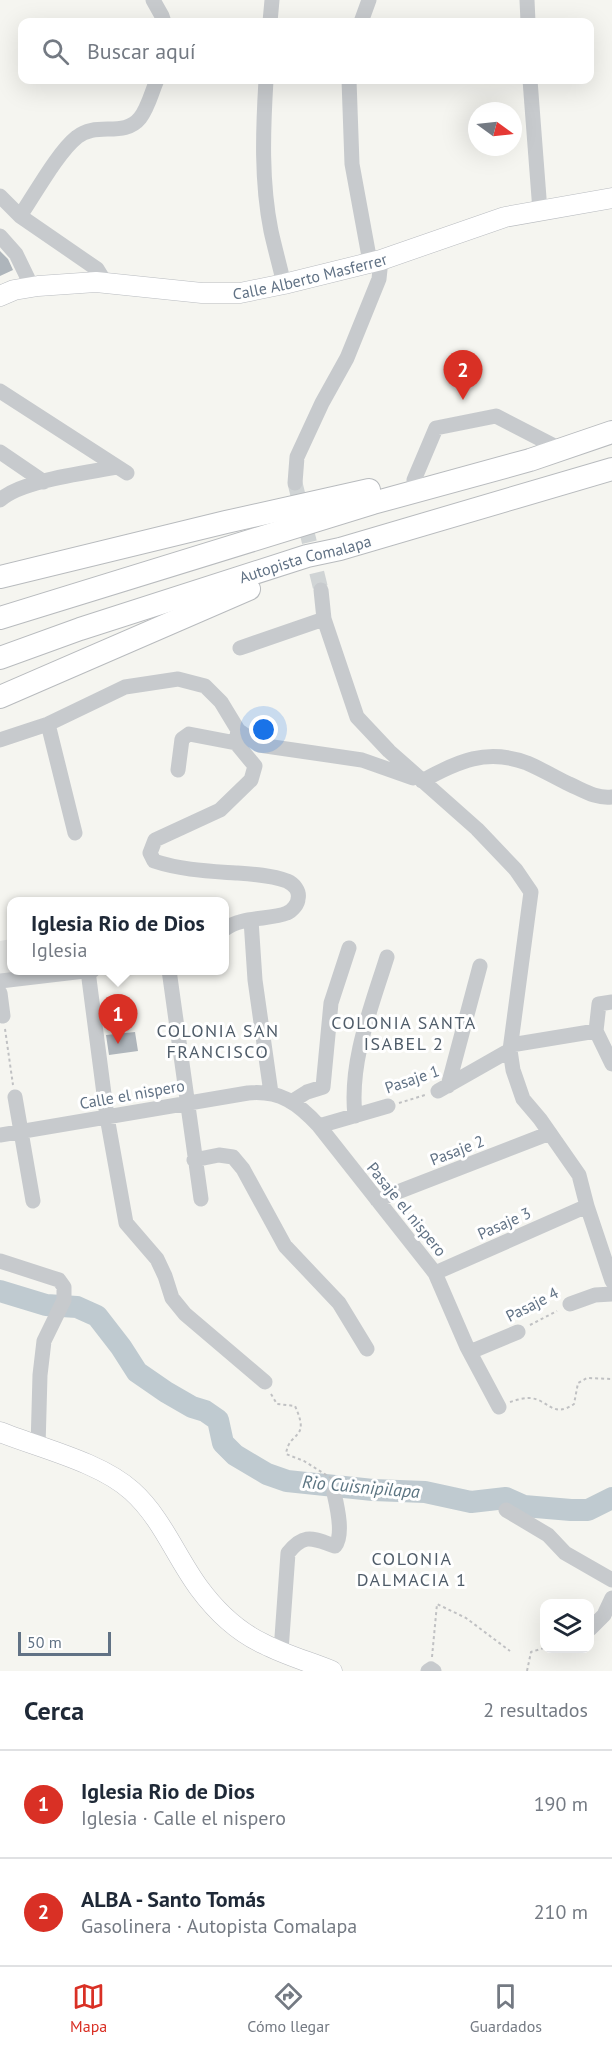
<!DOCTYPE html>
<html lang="es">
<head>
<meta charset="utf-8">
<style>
  :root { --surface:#fff; --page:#f6f6f7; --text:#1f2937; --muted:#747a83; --line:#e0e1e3; --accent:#d93025 }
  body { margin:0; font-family:"PT Sans",sans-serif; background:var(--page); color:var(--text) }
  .controls { position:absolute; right:18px; bottom:18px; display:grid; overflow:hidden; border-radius:12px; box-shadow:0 6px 24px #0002 }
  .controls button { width:54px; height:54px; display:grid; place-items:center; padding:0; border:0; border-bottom:2px solid var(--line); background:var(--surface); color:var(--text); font:30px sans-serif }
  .compass { position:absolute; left:468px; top:102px; width:54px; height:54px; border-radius:50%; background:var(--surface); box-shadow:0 6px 24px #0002; rotate:105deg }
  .scale { position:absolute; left:18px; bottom:15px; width:93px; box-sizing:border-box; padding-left:6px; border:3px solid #617285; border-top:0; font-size:16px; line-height:21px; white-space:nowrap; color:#617285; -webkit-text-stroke:4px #fff; paint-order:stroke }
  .you { position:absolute; left:264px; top:730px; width:21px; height:21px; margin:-15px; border:4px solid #fff; border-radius:50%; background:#1a73e8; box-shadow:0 0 0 9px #1a73e833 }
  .badge { display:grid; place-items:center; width:39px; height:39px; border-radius:50%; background:var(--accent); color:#fff; font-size:20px; font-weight:700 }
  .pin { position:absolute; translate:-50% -50px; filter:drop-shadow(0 2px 3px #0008) }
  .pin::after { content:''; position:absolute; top:32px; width:21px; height:18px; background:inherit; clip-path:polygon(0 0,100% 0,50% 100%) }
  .popup { position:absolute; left:7px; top:897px; width:222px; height:78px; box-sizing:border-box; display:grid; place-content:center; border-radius:12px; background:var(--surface); filter:drop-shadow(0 2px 4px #0005); font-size:20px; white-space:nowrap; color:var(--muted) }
  .popup b { font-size:22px; color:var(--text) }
  .popup::after { content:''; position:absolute; left:50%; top:100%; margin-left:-12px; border:12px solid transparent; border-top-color:var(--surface) }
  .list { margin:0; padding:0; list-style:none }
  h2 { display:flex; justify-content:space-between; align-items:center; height:78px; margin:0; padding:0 24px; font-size:26px }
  h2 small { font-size:20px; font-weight:400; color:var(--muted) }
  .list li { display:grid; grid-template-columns:39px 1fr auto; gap:18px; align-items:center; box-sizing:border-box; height:108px; padding:0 24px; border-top:2px solid var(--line) }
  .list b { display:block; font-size:22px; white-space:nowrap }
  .list p { margin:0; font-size:20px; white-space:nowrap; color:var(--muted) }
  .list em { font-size:20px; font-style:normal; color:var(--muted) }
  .icon { flex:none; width:33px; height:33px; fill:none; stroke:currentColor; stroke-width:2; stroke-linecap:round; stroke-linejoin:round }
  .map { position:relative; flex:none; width:612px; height:1671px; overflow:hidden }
  .search { position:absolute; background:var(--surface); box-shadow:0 6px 24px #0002; left:18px; right:18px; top:18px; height:66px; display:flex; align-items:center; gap:15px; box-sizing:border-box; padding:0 21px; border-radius:12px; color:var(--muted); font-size:22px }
  .sheet { height:294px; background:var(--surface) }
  nav { display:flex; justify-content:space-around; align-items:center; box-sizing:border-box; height:84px; border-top:2px solid var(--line); background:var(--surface); font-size:16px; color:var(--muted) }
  nav a { display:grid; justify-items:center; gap:3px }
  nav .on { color:var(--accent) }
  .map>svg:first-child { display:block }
</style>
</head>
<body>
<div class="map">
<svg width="612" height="1671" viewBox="0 0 612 1671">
  <rect width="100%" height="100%" fill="#f5f5f0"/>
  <path fill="#e5e6e4" d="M11,939L12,970L24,971V972L0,976V941Z"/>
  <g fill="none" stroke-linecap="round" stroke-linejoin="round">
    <path stroke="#bfcad0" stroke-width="22" d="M0,1291L46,1305L77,1307L97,1316L121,1347L137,1372L166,1392L192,1407L205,1411L218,1420L223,1443L235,1455L267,1474L287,1481L373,1490L425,1492L471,1502L506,1498L524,1506L571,1510H588L612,1498"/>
  </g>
  <path fill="#aeb5bb" d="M0,251L8,259L13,270L0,276Z
    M135,1032L138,1051L109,1055L106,1035Z"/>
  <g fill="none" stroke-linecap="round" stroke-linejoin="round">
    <path stroke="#d0d4d5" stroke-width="15" stroke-dasharray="15 8" stroke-linecap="butt" d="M295,483L321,590"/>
    <g stroke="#b9bcc0" stroke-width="21">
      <g id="major">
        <path id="s1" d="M0,296L14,290L38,286L96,282L202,293H240L284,284L381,260L505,217L612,198"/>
        <path d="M0,1432C40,1448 100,1462 132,1491C162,1518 176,1557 199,1588C216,1611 238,1632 264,1644C285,1655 310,1662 332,1671"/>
      </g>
    </g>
    <g stroke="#b8bbbe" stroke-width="24">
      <g id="highway">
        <path d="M0,577L226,522L369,490"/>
        <path d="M0,618L373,503L530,460L612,432"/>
        <path id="s2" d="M0,658L80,629L307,556L340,549L612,469"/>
        <path d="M0,697L249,589"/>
      </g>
    </g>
    <path stroke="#c0c1c3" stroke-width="2" stroke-dasharray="3 3" stroke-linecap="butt" d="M5,1029L13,1085
      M399,1103L425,1095
      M530,1325L557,1311
      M271,1394L277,1404L295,1406C311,1441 289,1430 286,1454L304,1461L331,1478L332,1481
      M510,1402C516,1400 523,1398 529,1398C549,1399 552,1419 574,1404L578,1383L587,1378L612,1379
      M432,1657L437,1604L466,1618L510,1651
      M527,1671L531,1652L544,1648"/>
    <path stroke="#c7cacd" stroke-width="15" d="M153,0L162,16L164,22
      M527,0L528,22
      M270,22L272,0
      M361,22L369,0
      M266,80C263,130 261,181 271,231C275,249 280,267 284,284
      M349,80L352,164L370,262
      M530,80L540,211
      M0,196L20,216L97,269L105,282
      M20,216C35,194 58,152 77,137C96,121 124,138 140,118C148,108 152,91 157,80
      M0,236L16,254L32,287
      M0,391L127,473
      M0,452L44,482
      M414,480L436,428L496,416L560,449
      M295,483L297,457L322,403L347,358L379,279L381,260
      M0,500C22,480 86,473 117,467
      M321,590L324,619L357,717L389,751L477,829L516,870L531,892L510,1050L513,1070L523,1099L540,1119L579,1175L587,1206L612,1281
      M240,648L324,619
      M48,724L75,833
      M0,740L48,724L125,687L178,679L205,686L221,702L238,730L259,745L362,760L413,778
      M178,770L182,739L189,734L236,743
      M422,781C458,761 487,748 527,763C541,769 555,777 569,784C583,790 596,799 612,797
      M251,920L255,980L271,1093
      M225,929C241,916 271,920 287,913C292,911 298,904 298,899C300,891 294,884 287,881C271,875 252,874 236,873C208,871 181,870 154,861L150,853L155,840L220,810L251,780L255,766L236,743L238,730
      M169,970L201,1199
      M88,971L107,1117L126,1223L157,1259L165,1276L172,1298L185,1314L265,1382
      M0,981L93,970
      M0,993L3,1016
      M612,1002L599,1004L596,1031L612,1064
      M511,1045L596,1031
      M448,1086L480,966
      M438,1091L510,1050
      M15,1097L33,1201
      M291,1102L307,1092L323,1087L331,1003L349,948
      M355,1116C349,1062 371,1008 387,957
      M319,1126L388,1106
      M0,1135L248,1093C280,1090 298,1103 319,1126L435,1273L467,1347L499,1407
      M194,1160L219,1155L233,1157L243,1169L285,1246L339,1303L367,1349
      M377,1200L550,1133
      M0,1261L59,1280L64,1287V1300L44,1341L40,1375L38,1447
      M435,1273L587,1206
      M570,1304L595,1295L612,1294
      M470,1352L518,1332
      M506,1510L548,1535L565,1553L612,1580
      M590,1629L604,1615L612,1598
      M281,1651L288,1553C305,1532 313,1539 335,1546C344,1535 337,1506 334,1493
      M428,1671L431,1669L434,1671"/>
    <use href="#major" stroke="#fff" stroke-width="20"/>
    <use href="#highway" stroke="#fff" stroke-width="22"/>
  </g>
  <g text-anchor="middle" stroke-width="6" stroke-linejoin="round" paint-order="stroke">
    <g font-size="16" fill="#617285" stroke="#fff">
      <text dy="6" stroke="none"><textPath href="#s1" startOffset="314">Calle Alberto Masferrer</textPath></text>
      <text dy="6" stroke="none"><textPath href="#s2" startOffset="321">Autopista Comalapa</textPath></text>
      <text transform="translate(412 1079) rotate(-19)" y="6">Pasaje 1</text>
      <text transform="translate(132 1094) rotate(-10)" y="6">Calle el nispero</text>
      <text transform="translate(457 1150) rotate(-21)" y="6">Pasaje 2</text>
      <text transform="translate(407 1209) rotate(51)" y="6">Pasaje el nispero</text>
      <text transform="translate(504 1223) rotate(-24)" y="6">Pasaje 3</text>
      <text transform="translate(532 1304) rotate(-27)" y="6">Pasaje 4</text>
    </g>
    <g font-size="18" letter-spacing="1.5" fill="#4f5c69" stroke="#fff">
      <text x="404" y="1029">COLONIA SANTA<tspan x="404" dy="21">ISABEL 2</tspan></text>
      <text x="218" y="1037">COLONIA SAN<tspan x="218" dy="21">FRANCISCO</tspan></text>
      <text x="412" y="1565">COLONIA<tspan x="412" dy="21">DALMACIA 1</tspan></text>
    </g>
    <g font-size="18" font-style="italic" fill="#5c7582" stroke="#fff">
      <text transform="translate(361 1487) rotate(5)" y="6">Rio Cuisnipilapa</text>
    </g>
  </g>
</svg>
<div class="controls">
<button><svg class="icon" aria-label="layers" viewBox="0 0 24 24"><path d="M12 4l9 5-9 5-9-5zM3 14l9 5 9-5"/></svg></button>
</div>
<svg class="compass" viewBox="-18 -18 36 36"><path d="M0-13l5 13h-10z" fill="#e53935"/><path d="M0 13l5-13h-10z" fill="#747a83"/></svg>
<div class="scale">50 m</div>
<div class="you"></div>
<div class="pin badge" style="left:118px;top:1044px">1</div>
<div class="popup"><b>Iglesia Rio de Dios</b>Iglesia</div>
<div class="pin badge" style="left:463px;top:400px">2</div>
<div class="search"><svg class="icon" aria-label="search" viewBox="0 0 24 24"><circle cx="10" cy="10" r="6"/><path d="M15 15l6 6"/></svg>Buscar aquí</div>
</div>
<section class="sheet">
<h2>Cerca<small>2 resultados</small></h2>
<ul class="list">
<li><span class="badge">1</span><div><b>Iglesia Rio de Dios</b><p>Iglesia · Calle el nispero</p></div><em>190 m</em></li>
<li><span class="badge">2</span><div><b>ALBA - Santo Tomás</b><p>Gasolinera · Autopista Comalapa</p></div><em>210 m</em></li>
</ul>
</section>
<nav>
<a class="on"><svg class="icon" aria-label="map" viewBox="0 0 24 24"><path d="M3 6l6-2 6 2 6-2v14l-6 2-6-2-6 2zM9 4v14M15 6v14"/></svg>Mapa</a>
<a><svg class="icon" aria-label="directions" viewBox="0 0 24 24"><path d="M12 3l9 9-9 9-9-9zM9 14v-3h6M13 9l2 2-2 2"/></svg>Cómo llegar</a>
<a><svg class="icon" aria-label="saved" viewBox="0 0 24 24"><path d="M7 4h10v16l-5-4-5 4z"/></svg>Guardados</a>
</nav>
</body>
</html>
